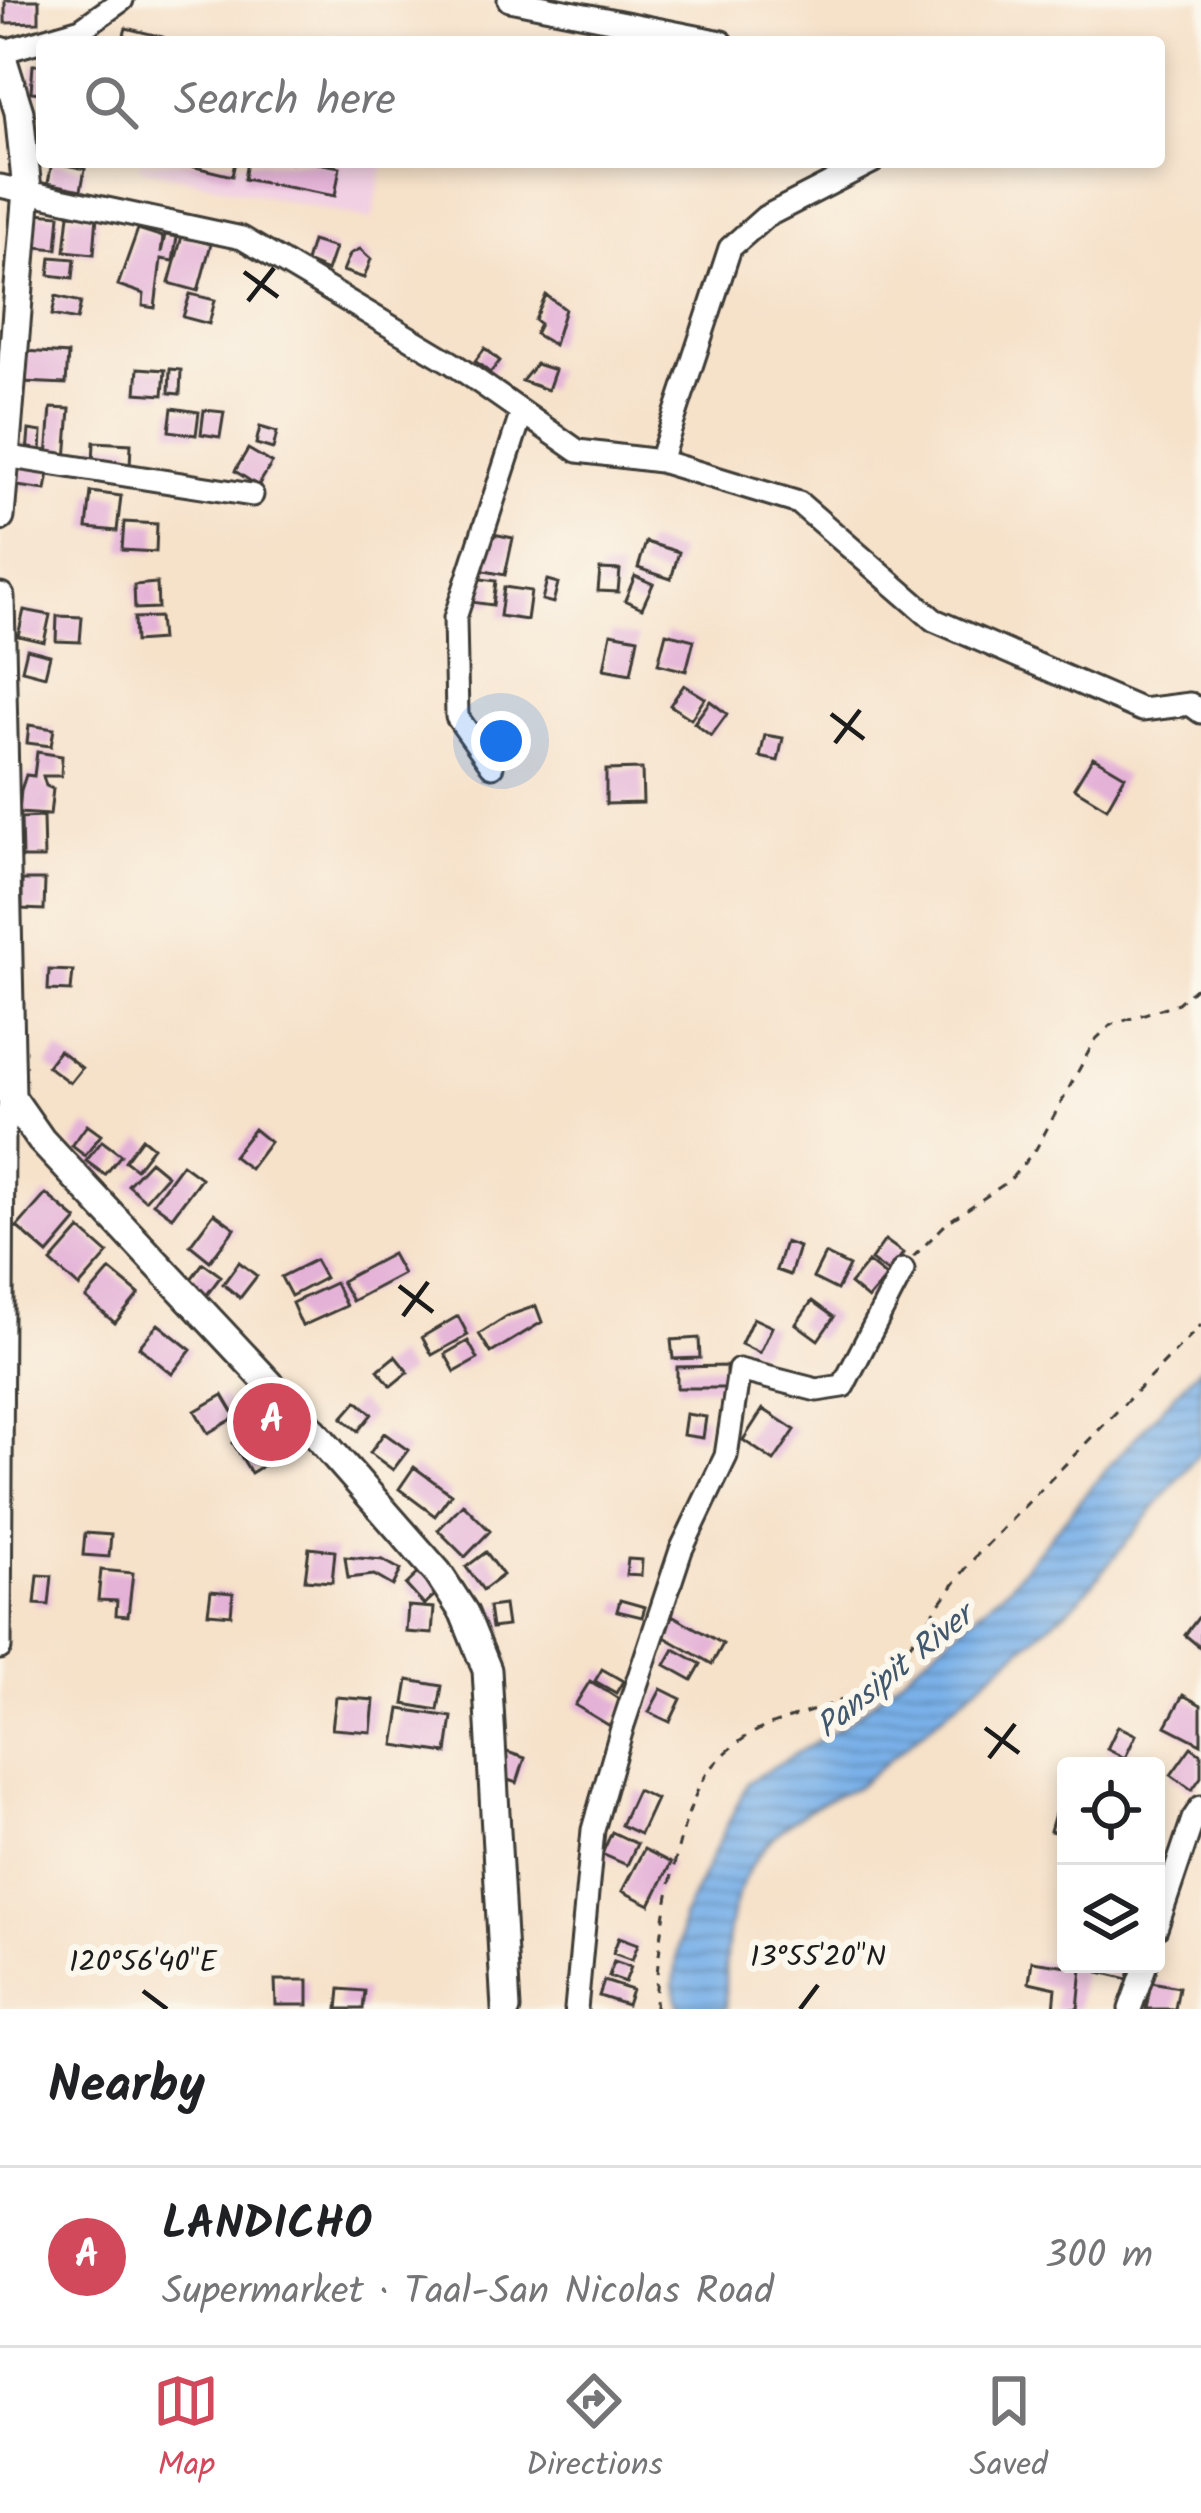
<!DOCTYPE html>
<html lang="en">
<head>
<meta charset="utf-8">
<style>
  :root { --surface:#fff; --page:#f6f6f6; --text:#202124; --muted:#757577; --line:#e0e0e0; --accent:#d1495b }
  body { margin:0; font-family:Kalam,sans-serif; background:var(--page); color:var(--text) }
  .controls { position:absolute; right:36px; bottom:36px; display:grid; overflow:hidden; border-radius:12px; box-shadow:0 6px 18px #0003 }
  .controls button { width:108px; height:108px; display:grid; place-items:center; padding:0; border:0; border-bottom:3px solid var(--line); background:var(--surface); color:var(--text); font:60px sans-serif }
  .you { position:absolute; left:501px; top:741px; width:42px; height:42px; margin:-30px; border:9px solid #fff; border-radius:50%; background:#1a73e8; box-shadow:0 0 0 18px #1a73e833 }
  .badge { display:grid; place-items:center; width:78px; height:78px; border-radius:50%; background:var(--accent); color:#fff; font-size:39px; font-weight:700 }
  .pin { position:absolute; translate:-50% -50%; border:6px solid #fff; box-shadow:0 3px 12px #0006 }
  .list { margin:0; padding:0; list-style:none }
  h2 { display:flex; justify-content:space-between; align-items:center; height:156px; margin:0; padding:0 48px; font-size:51px }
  h2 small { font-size:39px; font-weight:400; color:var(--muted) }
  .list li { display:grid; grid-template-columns:78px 1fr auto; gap:36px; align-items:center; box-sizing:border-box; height:180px; padding:0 48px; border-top:3px solid var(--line) }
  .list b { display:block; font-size:45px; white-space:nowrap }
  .list p { margin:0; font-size:39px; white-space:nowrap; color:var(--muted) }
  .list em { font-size:39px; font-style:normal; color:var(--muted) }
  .icon { flex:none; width:66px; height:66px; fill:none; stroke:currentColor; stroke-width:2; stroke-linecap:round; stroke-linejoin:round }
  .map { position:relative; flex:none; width:1201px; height:2009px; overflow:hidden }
  .search { position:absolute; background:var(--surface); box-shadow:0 6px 18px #0003; left:36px; right:36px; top:36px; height:132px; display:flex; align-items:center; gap:30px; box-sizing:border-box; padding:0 42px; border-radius:12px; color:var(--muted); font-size:45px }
  .sheet { height:336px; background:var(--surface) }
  nav { display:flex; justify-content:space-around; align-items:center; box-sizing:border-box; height:168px; border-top:3px solid var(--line); background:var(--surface); font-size:33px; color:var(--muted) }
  nav a { display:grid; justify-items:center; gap:6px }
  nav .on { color:var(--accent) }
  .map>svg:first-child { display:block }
</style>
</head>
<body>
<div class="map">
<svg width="1201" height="2009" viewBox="0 0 1201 2009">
  <defs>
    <pattern id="water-rules" width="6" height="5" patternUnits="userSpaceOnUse" patternTransform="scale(3)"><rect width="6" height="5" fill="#79b0e8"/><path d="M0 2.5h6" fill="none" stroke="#628ebb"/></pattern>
  </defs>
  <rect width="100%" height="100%" fill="#fbf7ec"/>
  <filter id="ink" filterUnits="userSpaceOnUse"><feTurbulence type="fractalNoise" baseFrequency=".00833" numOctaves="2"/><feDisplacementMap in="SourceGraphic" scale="24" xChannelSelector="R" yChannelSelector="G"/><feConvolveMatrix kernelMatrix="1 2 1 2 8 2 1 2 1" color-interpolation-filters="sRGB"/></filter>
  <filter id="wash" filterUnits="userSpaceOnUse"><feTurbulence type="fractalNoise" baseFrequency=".004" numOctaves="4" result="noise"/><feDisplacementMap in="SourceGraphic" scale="48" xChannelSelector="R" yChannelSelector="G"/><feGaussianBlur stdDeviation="2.7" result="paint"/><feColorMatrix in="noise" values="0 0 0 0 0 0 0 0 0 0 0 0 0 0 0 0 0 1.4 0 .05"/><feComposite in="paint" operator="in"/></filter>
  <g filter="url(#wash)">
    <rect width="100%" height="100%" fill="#f6e1c9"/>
    <path fill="#f1d0e3" d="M140,162H384L372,220L139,168Z"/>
    <path fill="url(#water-rules)" stroke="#4a6682" stroke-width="3" d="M1201,1366V1451L1080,1599L857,1787C748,1826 719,1899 726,2009H679L674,1985L682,1918L748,1782L849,1722L1009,1586L1108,1467Z"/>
    <g id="blocks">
      <path fill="#e4b1d7" d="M5,0H39V22L5,23Z
        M126,28L163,37L162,42H122Z
        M33,65H42V93L31,92Z
        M52,162L85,169L81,190L48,183Z
        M174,162H235L232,176Z
        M247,162H312L340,167L335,196L244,179Z
        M36,213L60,215L57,249L33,247Z
        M69,214L97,216L94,254L65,251Z
        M138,229L163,237L161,253L165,235L177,237L173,261L161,259L155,308L143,306L144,294L118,285Z
        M182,236L211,244L198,291L169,283Z
        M312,241L335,248L327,271L306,262Z
        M360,249L371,259L364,278L343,271L350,254Z
        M51,257L75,259L73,278L49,275Z
        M190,294L215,300L209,324L183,317Z
        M546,295L565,309L554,345L535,334L540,324L535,320Z
        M56,296L81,302L77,320L52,315Z
        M485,348L500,361L490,373L475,361Z
        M24,351L68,354L66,384L23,382Z
        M536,364L555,370L548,390L522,381Z
        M138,368L165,370L163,395L136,393Z
        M170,369L181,370L180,394L169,393Z
        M51,408L70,409L66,460L47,457Z
        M172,408L199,412L196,435L169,431Z
        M204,410L224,412L220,437L201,434Z
        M260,427L277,432L273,449L256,444Z
        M29,430L42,432L41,454L27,453Z
        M94,442L131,444L130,467L93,465Z
        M248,449L272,463L258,486L235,471Z
        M20,462L50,467L46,490L17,486Z
        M91,492L121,496L117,531L87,528Z
        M124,522L157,524L156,552L122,550Z
        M488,533L513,538L505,575L480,570Z
        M646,542L679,552L671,579L638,568Z
        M600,569L620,570L618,592L598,591Z
        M635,576L653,584L642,608L625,600Z
        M474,578L496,581L493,605L471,602Z
        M547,580L558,583L553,603L542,600Z
        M157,583L158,608L135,609L134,585Z
        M504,587L531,591L527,620L500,616Z
        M24,610L50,615L44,642L18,636Z
        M57,616L82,617L80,642L56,641Z
        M159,617L161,640L135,642L134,618Z
        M611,633L638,638L631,674L604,669Z
        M666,633L694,640L686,671L658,664Z
        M27,649L50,655L45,676L22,670Z
        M684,685L705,698L691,719L670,705Z
        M710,701L727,714L711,736L694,723Z
        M29,725L54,729L51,746L27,743Z
        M765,735L783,738L778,761L760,757Z
        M37,752L62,756L61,776H43L46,786L53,789L50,815L19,813L21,790L26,775L34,776Z
        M1093,757L1125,776L1107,808L1074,788Z
        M642,769L643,803L606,804V770Z
        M43,817L44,858H22L21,818Z
        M22,880H45L44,910L22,909Z
        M49,970L73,971L71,991L48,990Z
        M59,1050L82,1068L70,1083L47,1066Z
        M87,1125L101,1135L85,1156L72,1146Z
        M254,1129L270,1142L250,1169L233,1156Z
        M142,1138L153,1147L136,1169L125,1161Z
        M102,1141L121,1155L105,1175L86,1161Z
        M150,1161L167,1175L145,1200L128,1185Z
        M182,1164L201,1178L172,1217L153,1203Z
        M46,1194L77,1220L48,1254L17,1227Z
        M214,1213L235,1228L210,1261L190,1245Z
        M80,1229L108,1254L79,1287L51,1262Z
        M885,1240L903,1253L889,1273L871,1260Z
        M785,1242L799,1247L790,1275L776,1270Z
        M392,1254L403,1274L352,1301L341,1281Z
        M825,1254L849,1266L837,1290L813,1278Z
        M315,1260L325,1278L291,1296L281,1277Z
        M239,1262L257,1276L240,1298L223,1284Z
        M868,1262L887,1277L868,1299L850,1284Z
        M203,1263L221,1276L206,1296L188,1283Z
        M110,1270L139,1294L115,1323L86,1298Z
        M335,1283L346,1306L302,1326L292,1303Z
        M812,1301L834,1317L818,1340L796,1324Z
        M536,1306L542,1322L491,1353L479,1334L507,1316Z
        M458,1316L468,1335L432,1355L422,1337Z
        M753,1318L772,1327L760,1353L741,1344Z
        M158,1324L191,1350L172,1374L139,1347Z
        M699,1338L700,1358L673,1359L671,1340Z
        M468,1341L478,1359L455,1372L445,1354Z
        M395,1356L408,1372L391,1386L378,1370Z
        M726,1366V1388H677V1367Z
        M223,1395L236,1417L208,1433L195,1411Z
        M357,1401L372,1414L358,1431L342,1418Z
        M763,1409L795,1430L774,1461L743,1440Z
        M686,1414L706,1417L703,1438L683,1435Z
        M263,1424L282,1454L251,1473L233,1443Z
        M384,1433L408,1450L393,1470L370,1453Z
        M414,1467L451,1494L435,1516L399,1489Z
        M463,1504L490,1531L465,1557L438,1530Z
        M85,1533L111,1535L109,1557L83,1555Z
        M309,1548L335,1551L332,1582L305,1580Z
        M486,1552L503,1575L483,1590L466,1567Z
        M345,1557L383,1560L401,1570L393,1586L374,1575L348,1578Z
        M628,1559L642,1560L641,1576L626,1575Z
        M427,1565L446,1585L424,1605L406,1585Z
        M101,1570L133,1573L128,1616L116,1615L117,1601L98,1600Z
        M38,1575L52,1576L49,1605L35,1604Z
        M211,1591L233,1593L231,1615L208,1613Z
        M620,1600L645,1607L642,1617L617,1611Z
        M504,1605L507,1626L492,1628L489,1607Z
        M408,1606L434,1608L432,1634L406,1632Z
        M1201,1614V1648L1185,1635Z
        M672,1615L723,1644L712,1664L661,1635Z
        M674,1649L701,1664L692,1680L665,1665Z
        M602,1669L623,1681L616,1693L595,1681Z
        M408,1680L442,1686L438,1710L404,1704Z
        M590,1681L625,1703L610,1726L575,1705Z
        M661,1689L681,1699L670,1722L649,1712Z
        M1183,1695L1201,1705V1744L1166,1726Z
        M336,1697L374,1700L371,1732L332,1729Z
        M400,1709L452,1717L447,1753L394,1745Z
        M1118,1726L1136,1735L1125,1758L1107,1749Z
        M1191,1747L1201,1754V1777L1192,1790L1171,1775Z
        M504,1751L525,1758L517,1783L496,1776Z
        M637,1790L656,1799L640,1834L621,1825Z
        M1058,1803L1066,1805V1835L1050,1831Z
        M612,1832L637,1844L627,1865L602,1854Z
        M644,1849L671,1863L650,1905L622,1891Z
        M619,1937L638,1944L632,1960L613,1953Z
        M614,1961L631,1967L625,1982L609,1976Z
        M1032,1961L1082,1968L1078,2009H1054L1056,1988L1029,1982Z
        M1101,1964H1131L1128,1979L1099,1972Z
        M275,1980H308V2005H276Z
        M604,1981L632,1990L627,2005L599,1996Z
        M1151,1982L1179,1987L1175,2009H1146Z
        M340,1989L365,1991L363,2009H338Z"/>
    </g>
  </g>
  <g filter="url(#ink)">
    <use href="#blocks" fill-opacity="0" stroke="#3d3a36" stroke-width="3"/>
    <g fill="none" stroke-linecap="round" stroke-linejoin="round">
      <g stroke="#3d3a36" stroke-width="27">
        <path id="minor" d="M509,0L722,42
          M1,52L81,29L122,0
          M0,186L242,238L452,363L578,451L660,461L799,503L934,620L1142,710L1190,704L1201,712
          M4,456L252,495
          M660,461L730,248L765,217L872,162
          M492,766L457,717L455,618L522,412
          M0,1648L3,1138L11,1097
          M1156,1929L1193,1819L1201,1807
          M576,2009L593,1830L623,1725L681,1550L726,1456L739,1370L817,1390L843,1386L903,1270
          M1130,2009L1146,1964"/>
      </g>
      <g stroke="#3d3a36" stroke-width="33">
        <path id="major" d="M0,51L19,112L27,190L0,517
          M0,597L11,1097L41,1140L308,1425L438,1573L464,1613L487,1670L506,2009"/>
      </g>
      <path stroke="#3d3a36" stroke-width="3" stroke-dasharray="9 9" stroke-linecap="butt" d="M913,1257L948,1222L1009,1181L1036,1149L1095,1040L1111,1025L1178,1003L1201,983
        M655,2009C656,1951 675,1823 706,1775C716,1761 731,1747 746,1737C785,1713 836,1711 873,1682C914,1650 943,1593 978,1554L1201,1325"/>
      <use href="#minor" stroke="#fff" stroke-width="21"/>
      <use href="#major" stroke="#fff" stroke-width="27"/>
    </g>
  </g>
  <path fill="none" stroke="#1c1c1c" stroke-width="4.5" d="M244,272L278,297M248,301L274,268M831,714L864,739M835,743L860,710M399,1286L433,1312M403,1316L428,1282M985,1728L1019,1753M989,1758L1015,1724M143,1991L167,2009M800,2009L818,1985"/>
  <g text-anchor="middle" stroke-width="12" stroke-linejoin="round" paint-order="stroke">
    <g font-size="33" font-style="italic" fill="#41576e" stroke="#fbf7ec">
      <text transform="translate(893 1670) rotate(-39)" y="12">Pansipit River</text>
    </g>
  </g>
  <g font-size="30" text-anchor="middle" fill="#1c1c1c" stroke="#fbf7ec" stroke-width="12" stroke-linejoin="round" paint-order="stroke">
    <text x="818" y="1966">13°55'20"N</text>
    <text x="143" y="1971">120°56'40"E</text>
  </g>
</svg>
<div class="controls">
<button><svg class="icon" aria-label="locate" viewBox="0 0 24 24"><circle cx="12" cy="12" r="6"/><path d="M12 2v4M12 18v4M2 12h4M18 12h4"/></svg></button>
<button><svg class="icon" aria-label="layers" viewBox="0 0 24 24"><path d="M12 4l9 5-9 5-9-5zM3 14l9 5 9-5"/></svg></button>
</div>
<div class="you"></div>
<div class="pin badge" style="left:272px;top:1422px">A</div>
<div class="search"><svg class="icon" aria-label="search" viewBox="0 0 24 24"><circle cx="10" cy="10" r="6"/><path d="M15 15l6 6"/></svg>Search here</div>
</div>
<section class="sheet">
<h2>Nearby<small></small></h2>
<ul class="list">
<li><span class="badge">A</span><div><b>LANDICHO</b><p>Supermarket · Taal-San Nicolas Road</p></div><em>300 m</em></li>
</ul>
</section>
<nav>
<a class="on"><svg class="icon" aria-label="map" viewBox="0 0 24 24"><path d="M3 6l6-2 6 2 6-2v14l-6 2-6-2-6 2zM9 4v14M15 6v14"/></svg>Map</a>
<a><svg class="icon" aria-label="directions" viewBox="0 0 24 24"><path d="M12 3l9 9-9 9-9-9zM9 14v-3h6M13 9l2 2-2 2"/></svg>Directions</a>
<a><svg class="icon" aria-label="saved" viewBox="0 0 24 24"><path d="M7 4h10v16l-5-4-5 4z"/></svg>Saved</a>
</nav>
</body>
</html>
